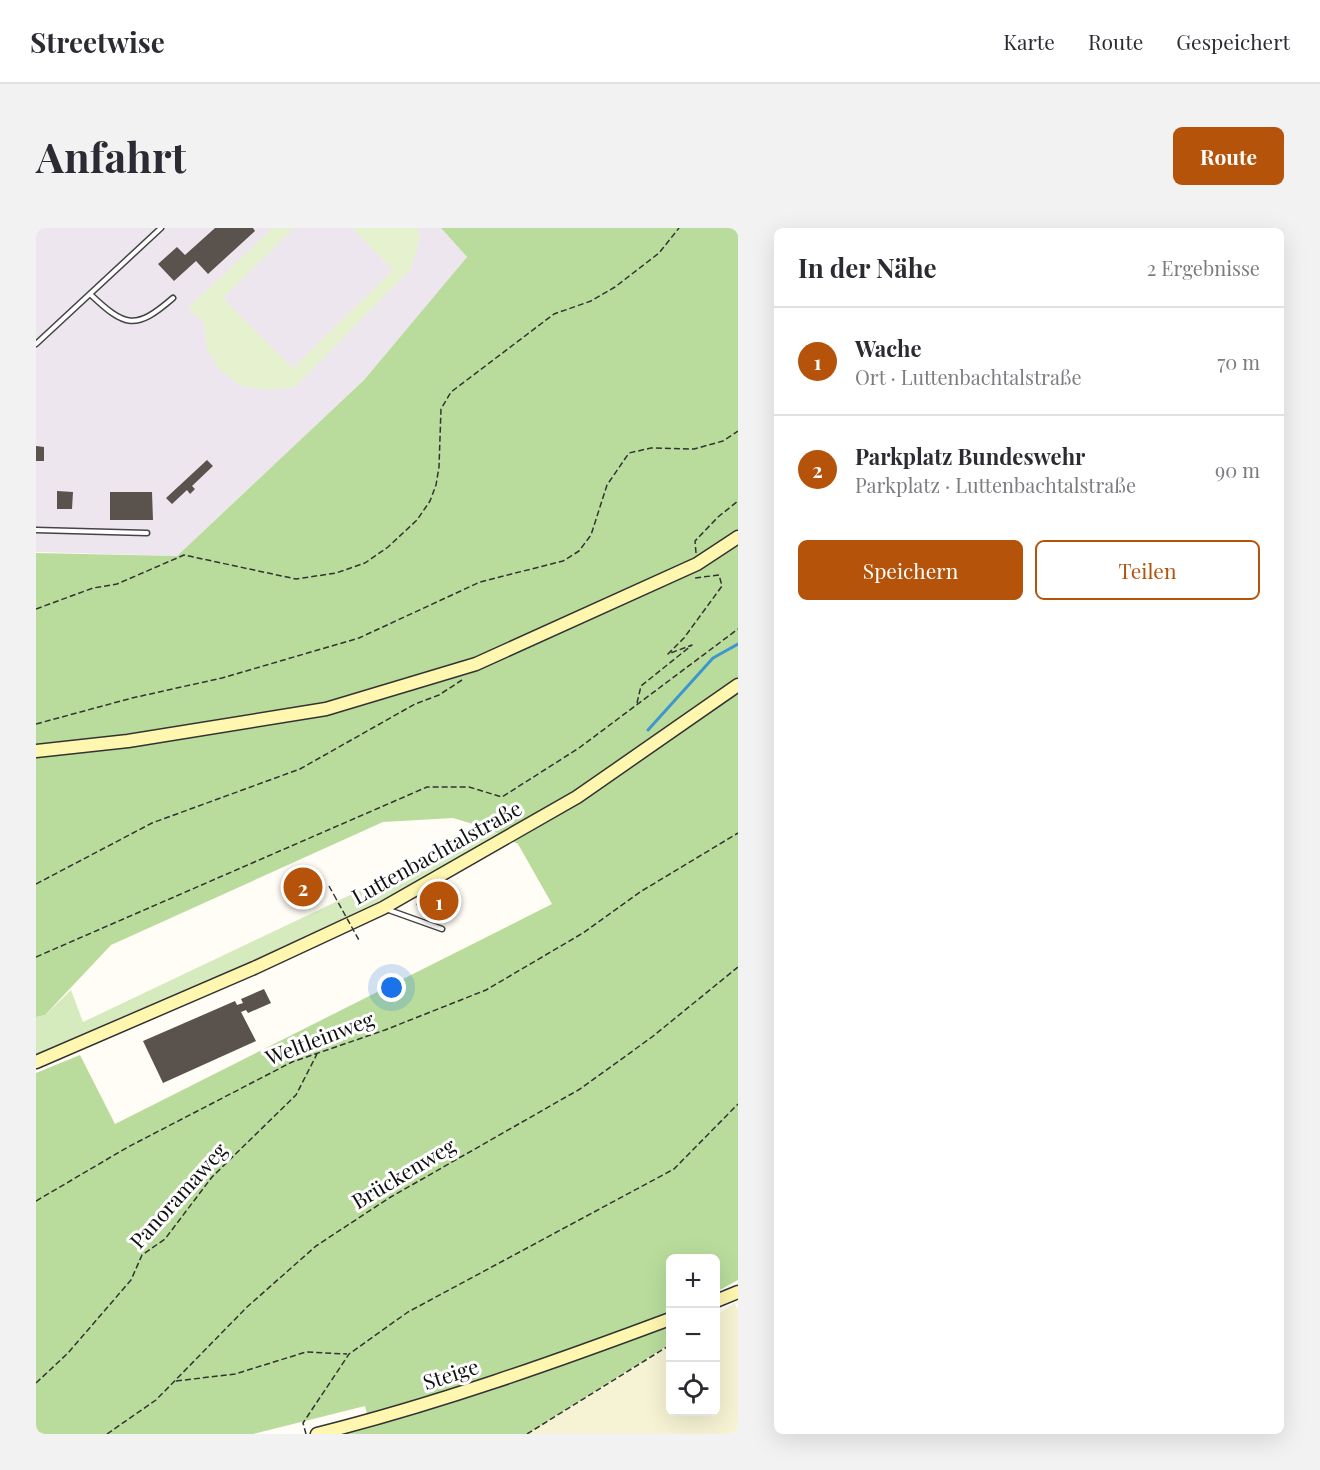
<!DOCTYPE html>
<html lang="de">
<head>
<meta charset="utf-8">
<style>
  :root { --surface:#fff; --page:#f2f2f3; --text:#2b2b33; --muted:#7c7c81; --line:#e1e1e2; --accent:#b45309 }
  body { margin:0; font-family:"Playfair Display",serif; background:var(--page); color:var(--text) }
  .controls { position:absolute; right:18px; bottom:18px; display:grid; overflow:hidden; border-radius:9px; box-shadow:0 6px 24px #0002 }
  .controls button { width:54px; height:54px; display:grid; place-items:center; padding:0; border:0; border-bottom:2px solid var(--line); background:var(--surface); color:var(--text); font:30px sans-serif }
  .you { position:absolute; left:356px; top:760px; width:21px; height:21px; margin:-15px; border:4px solid #fff; border-radius:50%; background:#1a73e8; box-shadow:0 0 0 9px #1a73e833 }
  .badge { display:grid; place-items:center; width:39px; height:39px; border-radius:50%; background:var(--accent); color:#fff; font-size:20px; font-weight:700 }
  .pin { position:absolute; translate:-50% -50%; border:3px solid #fff; box-shadow:0 2px 6px #0006 }
  .list { margin:0; padding:0; list-style:none }
  h2 { display:flex; justify-content:space-between; align-items:center; height:78px; margin:0; padding:0 24px; font-size:26px }
  h2 small { font-size:20px; font-weight:400; color:var(--muted) }
  .list li { display:grid; grid-template-columns:39px 1fr auto; gap:18px; align-items:center; box-sizing:border-box; height:108px; padding:0 24px; border-top:2px solid var(--line) }
  .list b { display:block; font-size:22px; white-space:nowrap }
  .list p { margin:0; font-size:20px; white-space:nowrap; color:var(--muted) }
  .list em { font-size:20px; font-style:normal; color:var(--muted) }
  .actions { display:flex; gap:12px; padding:18px 24px }
  .actions a { flex:1; padding:14px 0; border:2px solid var(--accent); border-radius:9px; text-align:center; font-size:21px; color:var(--accent) }
  .actions .main { background:var(--accent); color:#fff }
  .icon { flex:none; width:33px; height:33px; fill:none; stroke:currentColor; stroke-width:2; stroke-linecap:round; stroke-linejoin:round }
  .map { position:relative; flex:none; width:702px; height:1206px; overflow:hidden; border-radius:9px }
  header { display:flex; align-items:center; gap:36px; box-sizing:border-box; height:84px; padding:0 30px; background:var(--surface); border-bottom:2px solid var(--line) }
  header strong { font-size:28px }
  nav { display:flex; gap:33px; margin-inline-start:auto; font-size:21px }
  .intro { display:flex; align-items:center; justify-content:space-between; box-sizing:border-box; height:144px; padding:0 36px }
  h1 { margin:0; font-size:42px }
  .button { padding:15px 27px; border-radius:9px; background:var(--accent); color:#fff; font-size:21px; font-weight:700 }
  main { display:flex; gap:36px; padding:0 36px }
  aside { flex:1; background:var(--surface); border-radius:9px; box-shadow:0 6px 24px #0002 }
  .map>svg:first-child { display:block }
</style>
</head>
<body>
<header>
<strong>Streetwise</strong>
<nav><a>Karte</a><a>Route</a><a>Gespeichert</a></nav>
</header>
<div class="intro"><h1>Anfahrt</h1><a class="button">Route</a></div>
<main>
<div class="map">
<svg width="702" height="1206" viewBox="0 0 702 1206">
  <rect width="100%" height="100%" fill="#fffdf5"/>
  <path fill="#eee6ef" d="M0,0H405L431,29L328,152L141,328L0,324Z"/>
  <path fill="#f6f3d4" d="M698,1075L702,1081V1206H491L634,1117V1184H680V1088Z"/>
  <path fill="#d5ebbd" d="M453,601L467,608L382,655L231,726L0,826V789L9,787L35,762L47,794Z"/>
  <path fill="#b9dc9c" d="M405,0H702V1052L680,1064V1030H634V1116L491,1206H301L334,1198L329,1178L217,1206H0V845L44,827L79,896L516,676L482,616L453,601L417,590L347,594L75,717L9,787L0,789V325L141,328L328,152L431,29Z"/>
  <path fill="#e6f2cf" d="M237,0H258L187,70L257,140L357,42L316,0H381L384,9L375,41L259,159L231,162L205,158L182,140L171,121L168,95L152,80Z"/>
  <g fill="none" stroke-linecap="round" stroke-linejoin="round">
    <path stroke="#3f96cf" stroke-width="3" d="M612,502L677,430L702,416"/>
  </g>
  <path fill="#5a524d" d="M179,0H217L219,3L172,46L160,33L138,53L122,36L141,19L149,27Z
    M0,218L8,219V233H0Z
    M171,232L177,238L156,258L159,261L154,266L151,262L136,276L130,270Z
    M21,263L37,264L36,281H21Z
    M74,264H116L117,292H74Z
    M413,658L422,672L415,676L413,673L387,687L380,676Z
    M228,761L235,775L212,785L210,782L205,784L220,813L127,855L107,813L199,773L201,777L207,775L205,771Z"/>
  <g fill="none" stroke-linecap="round" stroke-linejoin="round">
    <g stroke="#444" stroke-width="7">
      <path id="lane" d="M54,66C89,99 99,103 137,70
        M0,116L125,0
        M0,302L111,305
        M350,681L406,701"/>
    </g>
    <g stroke="#333" stroke-width="15">
      <path id="secondary" d="M0,523L92,513L290,481L440,436L661,336L702,309
        M0,834L218,740L347,680L541,569L702,457
        M680,1073L702,1064
        M281,1206C401,1176 519,1134 634,1091"/>
    </g>
    <path stroke="#333" stroke-width="1.5" stroke-dasharray="6 3" stroke-linecap="butt" d="M660,325L659,313L682,289L702,273
      M0,381L57,360L81,356L148,327L260,351L300,345L329,335L352,319L381,292L394,273L400,257L403,239L405,181L415,164L518,86L555,73L579,59L623,25L643,0
      M601,475L605,458L656,417L632,426L648,410L686,358L683,347L659,350
      M0,496L96,470L186,450L323,410L444,354L527,333L543,323L555,307L571,257L593,225L615,220L658,221L687,213L702,203
      M0,656L116,595L264,541L379,476L403,467L426,452
      M293,658L298,667
      M0,729L391,559H433L466,569L543,520L702,401
      M0,973L92,919L256,834L349,802L450,762L547,705L604,664L702,605
      M140,1153L199,1146L270,1124L311,1126
      M0,1155L32,1125L95,1052L106,1027L129,1011L176,949L260,867L281,826
      M71,1206L120,1172L211,1079L280,1018L353,970L544,861L616,809L702,739
      M270,1206L267,1195L313,1126L372,1084L638,941L702,876
      M491,1206L634,1117"/>
    <use href="#lane" stroke="#fff" stroke-width="4"/>
    <use href="#secondary" stroke="#fff6b0" stroke-width="12"/>
    <path stroke="#333" stroke-width="1.5" stroke-dasharray="6 3" stroke-linecap="butt" d="M298,667L324,714"/>
  </g>
  <g text-anchor="middle" stroke-width="6" stroke-linejoin="round" paint-order="stroke">
    <g font-size="21" fill="#111" stroke="#fff">
      <text transform="translate(401 625) rotate(-29)" y="7">Luttenbachtalstraße</text>
      <text transform="translate(284 811) rotate(-21)" y="7">Weltleinweg</text>
      <text transform="translate(368 946) rotate(-31)" y="7">Brückenweg</text>
      <text transform="translate(143 968) rotate(-48)" y="7">Panoramaweg</text>
      <text transform="translate(415 1147) rotate(-18)" y="7">Steige</text>
    </g>
  </g>
</svg>
<div class="controls">
<button>+</button>
<button>−</button>
<button><svg class="icon" aria-label="locate" viewBox="0 0 24 24"><circle cx="12" cy="12" r="6"/><path d="M12 2v4M12 18v4M2 12h4M18 12h4"/></svg></button>
</div>
<div class="you"></div>
<div class="pin badge" style="left:403px;top:673px">1</div>
<div class="pin badge" style="left:267px;top:659px">2</div>
</div>
<aside>
<h2>In der Nähe<small>2 Ergebnisse</small></h2>
<ul class="list">
<li><span class="badge">1</span><div><b>Wache</b><p>Ort · Luttenbachtalstraße</p></div><em>70 m</em></li>
<li><span class="badge">2</span><div><b>Parkplatz Bundeswehr</b><p>Parkplatz · Luttenbachtalstraße</p></div><em>90 m</em></li>
</ul>
<div class="actions"><a class="main">Speichern</a><a>Teilen</a></div>
</aside>
</main>
</body>
</html>
